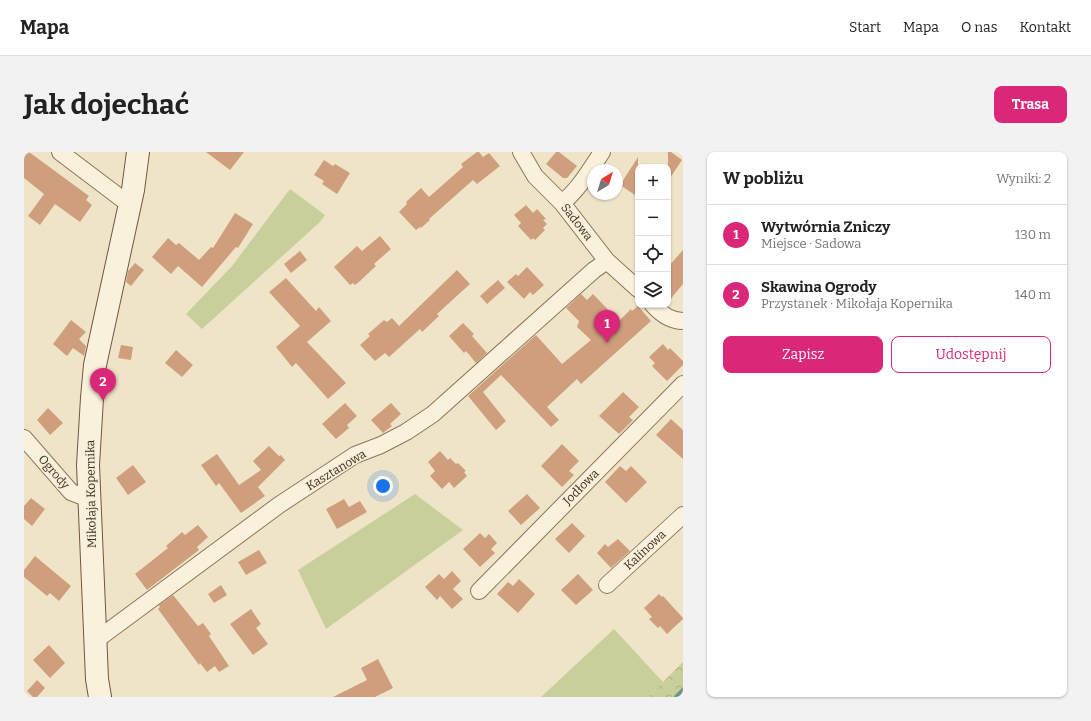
<!DOCTYPE html>
<html lang="pl">
<head>
<meta charset="utf-8">
<style>
  :root { --surface:#fff; --page:#f2f2f2; --text:#222; --muted:#767676; --line:#e0e0e0; --accent:#db2777 }
  body { margin:0; font-family:Bitter,serif; background:var(--page); color:var(--text) }
  .controls { position:absolute; right:12px; top:12px; display:grid; overflow:hidden; border-radius:8px; box-shadow:0 1px 3px #0004 }
  .controls button { width:36px; height:36px; display:grid; place-items:center; padding:0; border:0; border-bottom:1px solid var(--line); background:var(--surface); color:var(--text); font:20px sans-serif }
  .compass { position:absolute; left:563px; top:12px; width:36px; height:36px; border-radius:50%; background:var(--surface); box-shadow:0 1px 3px #0004; rotate:38deg }
  .you { position:absolute; left:359px; top:334px; width:14px; height:14px; margin:-10px; border:3px solid #fff; border-radius:50%; background:#1a73e8; box-shadow:0 0 0 6px #1a73e833 }
  .badge { display:grid; place-items:center; width:26px; height:26px; border-radius:50%; background:var(--accent); color:#fff; font-size:13px; font-weight:700 }
  .pin { position:absolute; translate:-50% -33px; filter:drop-shadow(0 1px 2px #0008) }
  .pin::after { content:''; position:absolute; top:21px; width:14px; height:12px; background:inherit; clip-path:polygon(0 0,100% 0,50% 100%) }
  .list { margin:0; padding:0; list-style:none }
  h2 { display:flex; justify-content:space-between; align-items:center; height:52px; margin:0; padding:0 16px; font-size:17px }
  h2 small { font-size:13px; font-weight:400; color:var(--muted) }
  .list li { display:grid; grid-template-columns:26px 1fr auto; gap:12px; align-items:center; box-sizing:border-box; height:60px; padding:0 16px; border-top:1px solid var(--line) }
  .list b { display:block; font-size:15px; white-space:nowrap }
  .list p { margin:0; font-size:13px; white-space:nowrap; color:var(--muted) }
  .list em { font-size:13px; font-style:normal; color:var(--muted) }
  .actions { display:flex; gap:8px; padding:12px 16px }
  .actions a { flex:1; padding:9px 0; border:1px solid var(--accent); border-radius:8px; text-align:center; font-size:14px; color:var(--accent) }
  .actions .main { background:var(--accent); color:#fff }
  .icon { flex:none; width:22px; height:22px; fill:none; stroke:currentColor; stroke-width:2; stroke-linecap:round; stroke-linejoin:round }
  .map { position:relative; flex:none; width:659px; height:545px; overflow:hidden; border-radius:8px }
  header { display:flex; align-items:center; gap:24px; box-sizing:border-box; height:56px; padding:0 20px; background:var(--surface); border-bottom:1px solid var(--line) }
  header strong { font-size:19px }
  nav { display:flex; gap:22px; margin-inline-start:auto; font-size:14px }
  .intro { display:flex; align-items:center; justify-content:space-between; box-sizing:border-box; height:96px; padding:0 24px }
  h1 { margin:0; font-size:28px }
  .button { padding:10px 18px; border-radius:8px; background:var(--accent); color:#fff; font-size:14px; font-weight:700 }
  main { display:flex; gap:24px; padding:0 24px }
  aside { flex:1; background:var(--surface); border-radius:8px; box-shadow:0 1px 3px #0004 }
  .map>svg:first-child { display:block }
</style>
</head>
<body>
<header>
<strong>Mapa</strong>
<nav><a>Start</a><a>Mapa</a><a>O nas</a><a>Kontakt</a></nav>
</header>
<div class="intro"><h1>Jak dojechać</h1><a class="button">Trasa</a></div>
<main>
<div class="map">
<svg width="659" height="545" viewBox="0 0 659 545">
  <defs>
    <pattern id="forest-crowns" width="20" height="18" patternUnits="userSpaceOnUse"><rect width="20" height="18" fill="#c9cf9b"/><path d="M2 6a3 3 0 1 1 6 0M12 15a3 3 0 1 1 6 0" fill="none" stroke="#aeb285"/></pattern>
  </defs>
  <rect width="100%" height="100%" fill="#f0e4c8"/>
  <path fill="#c9cf9b" d="M266,37L301,63L296,70L178,177L162,162L208,114Z
    M391,342L439,378L302,477L274,418Z
    M590,477L639,530L624,545H517Z"/>
  <path fill="url(#forest-crowns)" d="M659,510V545H624Z"/>
  <g fill="none" stroke-linecap="round" stroke-linejoin="round">
    <path stroke="#6f938a" stroke-width="4" d="M652,545L659,538"/>
  </g>
  <path fill="#cf9f7d" d="M0,0H5L65,44L62,48L68,53L56,70L31,52L16,73L4,64L20,42L0,26Z
    M182,0H220L206,18Z
    M453,0H455L459,5L465,1L476,14L453,32L449,28L405,67L406,68L397,76L396,75L392,78L375,60L383,52L382,50L397,36L405,45L439,15L437,12Z
    M532,0H535L553,14L543,26H539L522,12Z
    M644,0H647L658,8L644,29Z
    M614,5V45L596,33Z
    M300,8L309,14L311,12L326,21L313,42L298,32L300,29L290,23Z
    M502,53L509,61L513,57L522,67L519,68L523,72L519,76L521,78L511,88L509,86L507,88L494,74L497,71L490,63Z
    M211,61L229,72L214,96L212,95L178,135L154,114L147,122L128,105L144,86L152,93L155,91L175,108L187,95L189,96Z
    M356,84L367,97L350,112L352,114L336,129L331,133L329,131L326,133L310,115L333,94L338,99Z
    M659,98V132L644,150V115Z
    M276,99L283,108L267,121L260,112Z
    M111,111L120,118L107,134L102,130L104,119Z
    M503,115L520,133L509,143L506,140L500,147L483,130L492,122L494,124Z
    M433,118L446,132L413,162L415,164L398,180L396,177L365,205L361,201L351,209L336,193L346,184L344,182L360,168L363,170L368,166L375,174Z
    M262,126L292,159L295,155L307,169L283,190L322,231L304,247L272,211L268,215L252,195L276,174L245,140Z
    M474,128L481,136L463,152L456,144Z
    M557,142L563,148L569,142L595,169L607,157L608,159L614,154L627,169L557,232L553,227L523,255L535,268L527,275L477,223L459,240L482,269L472,278L444,244L512,183L538,212L567,188L553,175L555,169L542,156Z
    M47,168L62,180L55,187L62,194L60,204L49,196L43,204L29,192Z
    M439,171L450,182L448,184L463,201L452,211L442,199L440,201L425,184Z
    M639,192L644,198L646,196L659,209V213L643,229L628,214L631,211L625,205Z
    M97,193L109,195L107,208L94,206Z
    M152,198L169,213L158,225L141,211Z
    M599,240L615,255L605,265L609,268L595,282L575,264Z
    M321,251L333,264L323,273L325,276L312,287L298,272Z
    M367,251L377,262L366,272L368,274L359,281L347,268Z
    M24,256L39,271L26,283L13,268Z
    M647,267L659,278V307L632,283Z
    M538,292L555,309L545,319L550,323L538,335L517,314Z
    M245,294L255,304L257,303L261,308L234,335L241,344L217,361L195,331L192,334L177,313L193,302L215,333L237,318L229,309Z
    M416,299L424,308L426,306L432,312L434,311L442,319L440,320L443,324L430,336L425,330L418,337L406,324L411,319L404,310Z
    M109,313L122,330L104,343L92,326Z
    M596,314L602,319L607,314L623,330L602,351L581,330Z
    M503,342L516,356L497,373L484,359Z
    M7,346L21,357L8,374L0,367V354Z
    M320,347L325,355L336,349L343,360L313,377L302,357Z
    M548,371L561,384L545,401L531,387Z
    M174,373L184,385L173,395L175,398L123,438L111,422L144,396L142,394L158,380L161,383Z
    M456,381L461,386L465,382L473,391L467,397L471,401L456,415L439,397Z
    M594,387L606,399L587,416L573,401L581,392L584,395Z
    M235,398L243,411L222,423L214,410Z
    M11,404L47,434L35,449L26,441L23,444L0,425V418Z
    M428,419L437,429L429,437L439,447L428,457L416,444L413,448L401,435L415,422L420,427Z
    M554,422L569,438L552,453L537,438Z
    M495,427L511,442L494,461L473,442L484,430L489,434Z
    M197,433L203,443L190,451L184,442Z
    M635,442L638,445L639,444L659,466V467L643,482L636,474L634,476L625,467L628,465L620,456Z
    M149,443L174,474L179,471L187,482L185,484L205,514L195,520L191,514L183,520L176,511L175,513L134,457L136,455L135,453Z
    M227,457L237,472L232,476L244,492L229,503L206,472Z
    M25,493L41,511L26,526L9,508Z
    M354,507L369,536L351,545H309L343,528L337,516Z
    M13,528L21,536L13,545H9L3,539Z"/>
  <g fill="none" stroke-linecap="round" stroke-linejoin="round">
    <g stroke="#8d765c" stroke-width="18">
      <path id="street" d="M36,0L106,53
        M497,0L511,24L538,51L583,109L614,137
        M538,51C555,37 566,18 578,0
        M629,153C637,162 646,169 659,169
        M0,286L47,340L65,347
        M583,433L659,363
        M455,439L659,232
        M71,489L255,353L331,303L357,293L382,280L409,262L570,118L583,109"/>
    </g>
    <g stroke="#6f573f" stroke-width="24">
      <path id="secondary" d="M76,545L73,527L64,313L68,246L71,213L109,38L114,0"/>
    </g>
    <use href="#street" stroke="#faf1dc" stroke-width="16"/>
    <use href="#secondary" stroke="#faf1dc" stroke-width="22"/>
  </g>
  <g text-anchor="middle" stroke-width="3" stroke-linejoin="round" paint-order="stroke">
    <g font-size="12" fill="#3d2e20" stroke="#f7eed8">
      <text transform="translate(553 70) rotate(52)" y="4">Sadowa</text>
      <text transform="translate(312 318) rotate(-31)" y="4">Kasztanowa</text>
      <text transform="translate(30 320) rotate(49)" y="4">Ogrody</text>
      <text transform="translate(557 335) rotate(-45)" y="4">Jodłowa</text>
      <text transform="translate(67 342) rotate(-91)" y="4">Mikołaja Kopernika</text>
      <text transform="translate(621 398) rotate(-43)" y="4">Kalinowa</text>
    </g>
  </g>
</svg>
<div class="controls">
<button>+</button>
<button>−</button>
<button><svg class="icon" aria-label="locate" viewBox="0 0 24 24"><circle cx="12" cy="12" r="6"/><path d="M12 2v4M12 18v4M2 12h4M18 12h4"/></svg></button>
<button><svg class="icon" aria-label="layers" viewBox="0 0 24 24"><path d="M12 4l9 5-9 5-9-5zM3 14l9 5 9-5"/></svg></button>
</div>
<svg class="compass" viewBox="-18 -18 36 36"><path d="M0-13l5 13h-10z" fill="#e53935"/><path d="M0 13l5-13h-10z" fill="#767676"/></svg>
<div class="you"></div>
<div class="pin badge" style="left:583px;top:191px">1</div>
<div class="pin badge" style="left:79px;top:249px">2</div>
</div>
<aside>
<h2>W pobliżu<small>Wyniki: 2</small></h2>
<ul class="list">
<li><span class="badge">1</span><div><b>Wytwórnia Zniczy</b><p>Miejsce · Sadowa</p></div><em>130 m</em></li>
<li><span class="badge">2</span><div><b>Skawina Ogrody</b><p>Przystanek · Mikołaja Kopernika</p></div><em>140 m</em></li>
</ul>
<div class="actions"><a class="main">Zapisz</a><a>Udostępnij</a></div>
</aside>
</main>
</body>
</html>
